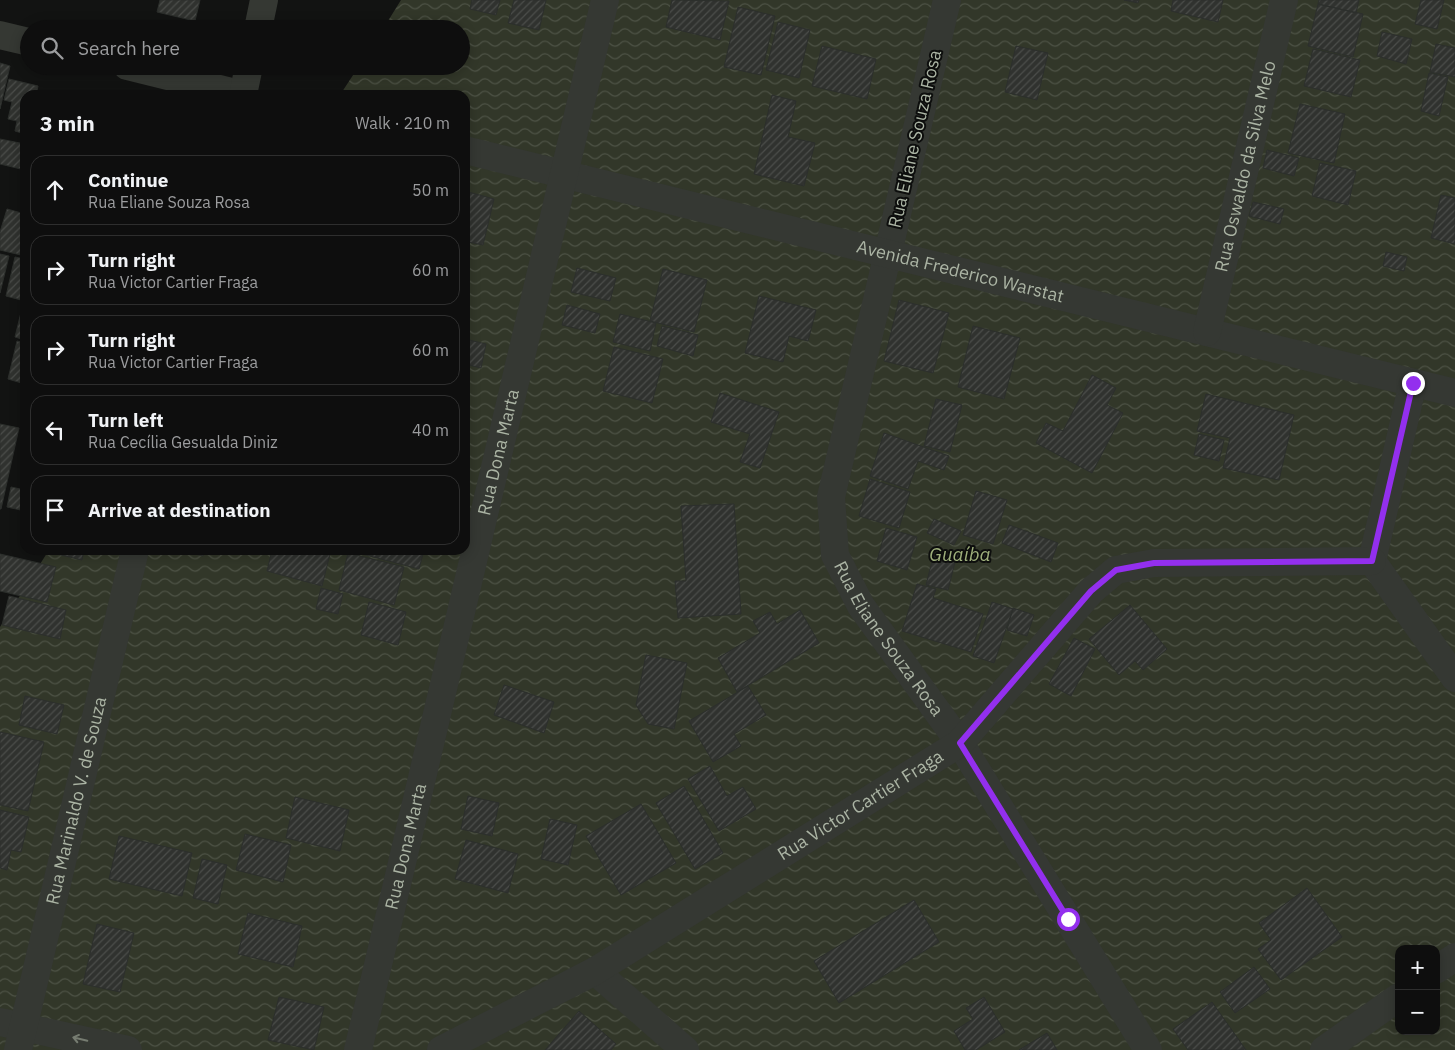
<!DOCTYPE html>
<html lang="en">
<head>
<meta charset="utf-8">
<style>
  :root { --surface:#0e0e0e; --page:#171717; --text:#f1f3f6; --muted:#9b9c9e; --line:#2e2e2e }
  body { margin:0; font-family:"IBM Plex Sans",sans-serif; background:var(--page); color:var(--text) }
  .controls { position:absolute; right:15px; bottom:15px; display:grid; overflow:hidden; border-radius:10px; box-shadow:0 2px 12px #0003 }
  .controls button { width:45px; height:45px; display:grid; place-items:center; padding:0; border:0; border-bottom:1px solid var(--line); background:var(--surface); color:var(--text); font:25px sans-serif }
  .stop { position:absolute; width:15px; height:15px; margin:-11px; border:4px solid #932fee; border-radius:50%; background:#fff }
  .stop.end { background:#932fee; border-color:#fff; box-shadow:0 1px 5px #0008 }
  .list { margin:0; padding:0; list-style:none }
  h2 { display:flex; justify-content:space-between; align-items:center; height:65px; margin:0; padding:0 20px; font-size:21px }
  h2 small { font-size:16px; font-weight:400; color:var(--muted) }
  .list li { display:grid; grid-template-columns:32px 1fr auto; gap:15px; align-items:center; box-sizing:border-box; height:70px; margin:0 10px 10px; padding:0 10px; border:1px solid var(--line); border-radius:15px }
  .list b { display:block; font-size:19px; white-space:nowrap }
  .list p { margin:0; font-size:16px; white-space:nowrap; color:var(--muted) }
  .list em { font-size:16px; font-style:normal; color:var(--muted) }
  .icon { flex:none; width:28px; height:28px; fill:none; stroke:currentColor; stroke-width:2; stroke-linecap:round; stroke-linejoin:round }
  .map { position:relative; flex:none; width:1455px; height:1050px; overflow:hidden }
  .search { position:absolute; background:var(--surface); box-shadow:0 2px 12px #0003; left:20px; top:20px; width:450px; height:55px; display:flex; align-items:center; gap:12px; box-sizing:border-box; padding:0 18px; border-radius:28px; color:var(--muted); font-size:19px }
  .panel { position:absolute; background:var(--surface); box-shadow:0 2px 12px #0003; left:20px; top:90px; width:450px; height:465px; border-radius:15px }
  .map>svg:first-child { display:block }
</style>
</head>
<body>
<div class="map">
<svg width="1455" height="1050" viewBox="0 0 1455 1050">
  <defs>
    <pattern id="water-waves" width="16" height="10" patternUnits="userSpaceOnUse" patternTransform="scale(1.25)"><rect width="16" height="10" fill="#323729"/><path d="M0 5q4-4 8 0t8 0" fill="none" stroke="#4d5245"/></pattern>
    <pattern id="building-hatch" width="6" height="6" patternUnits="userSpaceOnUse" patternTransform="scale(1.25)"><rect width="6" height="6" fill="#30322f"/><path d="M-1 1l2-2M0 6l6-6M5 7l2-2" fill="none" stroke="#4b4d4a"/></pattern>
  </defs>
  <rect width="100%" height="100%" fill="#121312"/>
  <path fill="url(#water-waves)" fill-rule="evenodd" d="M401,0H1455V1050H0V627L49,550H465V95H340L359,66H461V29H383ZM1399,949H1436V1031H1399Z"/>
  <path fill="url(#building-hatch)" stroke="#2c2f2c" d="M160,0H200L195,21L157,12Z
    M472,0H500L496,15L470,9Z
    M514,0H546L539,30L508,23Z
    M672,0L729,1L720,40L666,27Z
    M1124,0H1139L1138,3Z
    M1173,0H1223L1218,22L1171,11Z
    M1319,0H1359L1356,13L1318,4Z
    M1421,0H1444L1437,29L1415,24Z
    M1318,4L1363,14L1353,57L1308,46Z
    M738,7L775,16L761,75L724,67Z
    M778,22L810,30L799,78L766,70Z
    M1382,32L1412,39L1406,64L1377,56Z
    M1436,44L1455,48V77L1430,72Z
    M822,46L876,59L867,99L812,86Z
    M1016,46L1048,53L1037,100L1005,92Z
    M1313,49L1360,60L1351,97L1304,86Z
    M0,63L10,66L0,109Z
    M1429,73L1448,77L1439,116L1421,111Z
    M9,79L38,86L36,95H25V134L15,131L17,121L8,119L12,102L4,100Z
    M772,95L796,101L788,137L815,143L804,186L754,174Z
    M1300,104L1345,114L1334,163L1288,153Z
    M0,139L25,144V170L0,164Z
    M1267,150L1299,158L1294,176L1263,168Z
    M1320,163L1356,171L1348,205L1312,196Z
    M465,191L494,199L483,245L468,242L465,252Z
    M1441,195L1455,198V244L1431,238Z
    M1253,202L1284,209L1280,224L1249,216Z
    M7,209L25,214V256L0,250V232Z
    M1386,252L1407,257L1404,271L1383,266Z
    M0,254L9,256L0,293Z
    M15,257L25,259V284L21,300L6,296Z
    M577,268L616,278L610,301L571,292Z
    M663,269L707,280L694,332L650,321Z
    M759,296L816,310L808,341L789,336L783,362L745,353Z
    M24,300L25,301V340L15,337Z
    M899,300L949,313L933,373L884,361Z
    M567,305L600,314L595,333L562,325Z
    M620,314L656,323L650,351L613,342Z
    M662,326L698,335L693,356L657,346Z
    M973,326L1020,338L1004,399L958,387Z
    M465,339L486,344L481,368L465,364Z
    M17,341L25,343V384L8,379Z
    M614,347L663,359L652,403L603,391Z
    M1092,375L1116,388L1107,405L1123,413L1092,473L1036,443L1046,423L1063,431Z
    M720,393L779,412L760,468L740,462L750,434L711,422Z
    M1206,394L1294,415L1279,480L1223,468L1230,438L1197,431Z
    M936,399L962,405L950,452L924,446Z
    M0,424L19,428L1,509H0Z
    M884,433L949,456L944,470L918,461L908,489L870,476Z
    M1199,434L1224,440L1219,461L1194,455Z
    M870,479L910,492L899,528L859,516Z
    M11,487L25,490V511L7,507Z
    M976,491L1007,500L993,544L963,535Z
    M734,504L741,614L678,618L675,581H686L681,506Z
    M934,519L961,531L954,545L927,533Z
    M1009,525L1058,543L1051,562L1002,543Z
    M886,528L917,537L907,570L877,561Z
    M40,550H84L82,560Z
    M180,550H204L203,556Z
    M272,550H331L322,586L267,571Z
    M347,550H424L419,569Z
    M348,553L404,567L394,605L339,590Z
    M0,554L56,567L47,602L0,591Z
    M933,557L955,562L948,590L926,585Z
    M917,584L936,589L933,598L983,614L971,652L902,631Z
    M321,588L343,594L338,614L316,609Z
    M9,596L66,610L60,639L2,625Z
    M369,602L406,612L398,645L361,635Z
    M992,602L1013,609L994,663L973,656Z
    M1130,605L1167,649L1143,670L1135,661L1119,675L1089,639Z
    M1013,608L1034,615L1027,636L1007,630Z
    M800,610L819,643L737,692L718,658L760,633L753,621L770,612L777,624Z
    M1074,638L1095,649L1071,696L1049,684Z
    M646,655L687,663L674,729L648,724L636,705Z
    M504,685L554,702L544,733L494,715Z
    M748,686L766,715L734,734L741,746L713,762L689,721Z
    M25,696L64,705L57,734L19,725Z
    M0,732L44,742L28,811L0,805Z
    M710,766L727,796L743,787L756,809L719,831L688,779Z
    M684,786L723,853L695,869L656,803Z
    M468,796L499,803L492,836L461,829Z
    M295,797L349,810L340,851L286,838Z
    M641,804L676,863L621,895L586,836Z
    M0,810L29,817L21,852L11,850L7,870L0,868Z
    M550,819L577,825L568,865L541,859Z
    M245,834L291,845L283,882L236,870Z
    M119,836L192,853L182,896L109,879Z
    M466,840L518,854L508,893L455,879Z
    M202,859L227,865L218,904L193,898Z
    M1307,888L1342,937L1281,980L1258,949L1271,940L1259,923Z
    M914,900L939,942L839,1003L814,961Z
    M248,913L302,926L293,967L238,954Z
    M97,924L134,933L120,992L83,984Z
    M1254,967L1270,989L1235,1013L1220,992Z
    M279,997L324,1007L314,1050L268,1040Z
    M984,997L1005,1032L976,1050H965L954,1031L973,1019L966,1008Z
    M1212,1002L1246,1050H1188L1173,1029Z
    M579,1011L616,1044L611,1050H545Z
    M1047,1033L1057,1050H1019Z"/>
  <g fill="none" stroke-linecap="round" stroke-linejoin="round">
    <g stroke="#353833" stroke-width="28">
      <path id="s1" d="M947,0L831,497L835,555L861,606L960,743L1148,1050"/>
      <path d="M258,29L264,0"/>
      <path d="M0,35L29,42"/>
      <path d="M127,66L244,95"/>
      <path d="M243,95L249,66"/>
      <path id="s2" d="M465,150L1455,393"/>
      <path id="s3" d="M1207,332L1284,0"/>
      <path d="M1413,383L1372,561L1455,678"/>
      <path d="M1436,970L1455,957"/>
      <path d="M595,971L685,1050"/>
      <path d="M0,1022L128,1050"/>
      <path id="s4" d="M18,1050L135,550"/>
      <path id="s5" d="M358,1050L605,0"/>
      <path id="s6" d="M441,1050L595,971L960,743L1091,591L1116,570L1154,563L1372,561"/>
      <path d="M1324,1050L1399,997"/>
    </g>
  </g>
  <defs><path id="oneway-shaft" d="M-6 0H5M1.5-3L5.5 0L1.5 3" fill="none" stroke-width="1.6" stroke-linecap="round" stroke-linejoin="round" transform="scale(1.25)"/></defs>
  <use stroke="#767c71" href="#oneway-shaft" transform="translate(80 1039) rotate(-167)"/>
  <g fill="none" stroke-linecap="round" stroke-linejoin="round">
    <path stroke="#932fee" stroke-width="6" d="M1068,919L960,743L1091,591L1116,570L1154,563L1372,561L1413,383"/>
  </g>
  <g text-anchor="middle" stroke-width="4" stroke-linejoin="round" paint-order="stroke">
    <g font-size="18" fill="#abb4a4" stroke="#0d0e0d">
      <text transform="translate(915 139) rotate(-77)" y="6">Rua Eliane Souza Rosa</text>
      <text dy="6" stroke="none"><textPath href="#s3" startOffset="170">Rua Oswaldo da Silva Melo</textPath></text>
      <text dy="6" stroke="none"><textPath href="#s2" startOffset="510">Avenida Frederico Warstat</textPath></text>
      <text dy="6" stroke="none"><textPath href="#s5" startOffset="614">Rua Dona Marta</textPath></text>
      <text dy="6" stroke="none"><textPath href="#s1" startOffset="668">Rua Eliane Souza Rosa</textPath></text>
      <text dy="6" stroke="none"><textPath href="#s4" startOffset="256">Rua Marinaldo V. de Souza</textPath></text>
      <text dy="6" stroke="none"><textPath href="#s6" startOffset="486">Rua Victor Cartier Fraga</textPath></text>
      <text dy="6" stroke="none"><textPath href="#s5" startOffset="209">Rua Dona Marta</textPath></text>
    </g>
    <g font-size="19" font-style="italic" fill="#9eaf7b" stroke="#0d0e0d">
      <text x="960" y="561">Guaíba</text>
    </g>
  </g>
</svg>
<div class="controls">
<button>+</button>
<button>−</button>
</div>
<div class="stop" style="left:1068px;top:919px"></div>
<div class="stop end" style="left:1413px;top:383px"></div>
<div class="search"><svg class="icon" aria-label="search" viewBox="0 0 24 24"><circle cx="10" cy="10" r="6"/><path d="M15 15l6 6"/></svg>Search here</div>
<section class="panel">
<h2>3 min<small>Walk · 210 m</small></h2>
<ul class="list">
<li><svg class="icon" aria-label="ahead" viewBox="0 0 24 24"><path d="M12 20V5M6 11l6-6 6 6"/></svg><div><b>Continue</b><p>Rua Eliane Souza Rosa</p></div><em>50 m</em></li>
<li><svg class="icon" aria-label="right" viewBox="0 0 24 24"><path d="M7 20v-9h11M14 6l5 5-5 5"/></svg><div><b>Turn right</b><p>Rua Victor Cartier Fraga</p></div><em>60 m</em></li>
<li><svg class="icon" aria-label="right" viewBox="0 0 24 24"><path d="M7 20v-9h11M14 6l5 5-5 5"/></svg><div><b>Turn right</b><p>Rua Victor Cartier Fraga</p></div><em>60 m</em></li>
<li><svg class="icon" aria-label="left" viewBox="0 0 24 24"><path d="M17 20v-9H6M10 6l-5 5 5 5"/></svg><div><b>Turn left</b><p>Rua Cecília Gesualda Diniz</p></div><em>40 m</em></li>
<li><svg class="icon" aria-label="arrive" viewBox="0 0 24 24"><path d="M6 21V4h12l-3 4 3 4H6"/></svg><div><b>Arrive at destination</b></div></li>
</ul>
</section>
</div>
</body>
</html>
